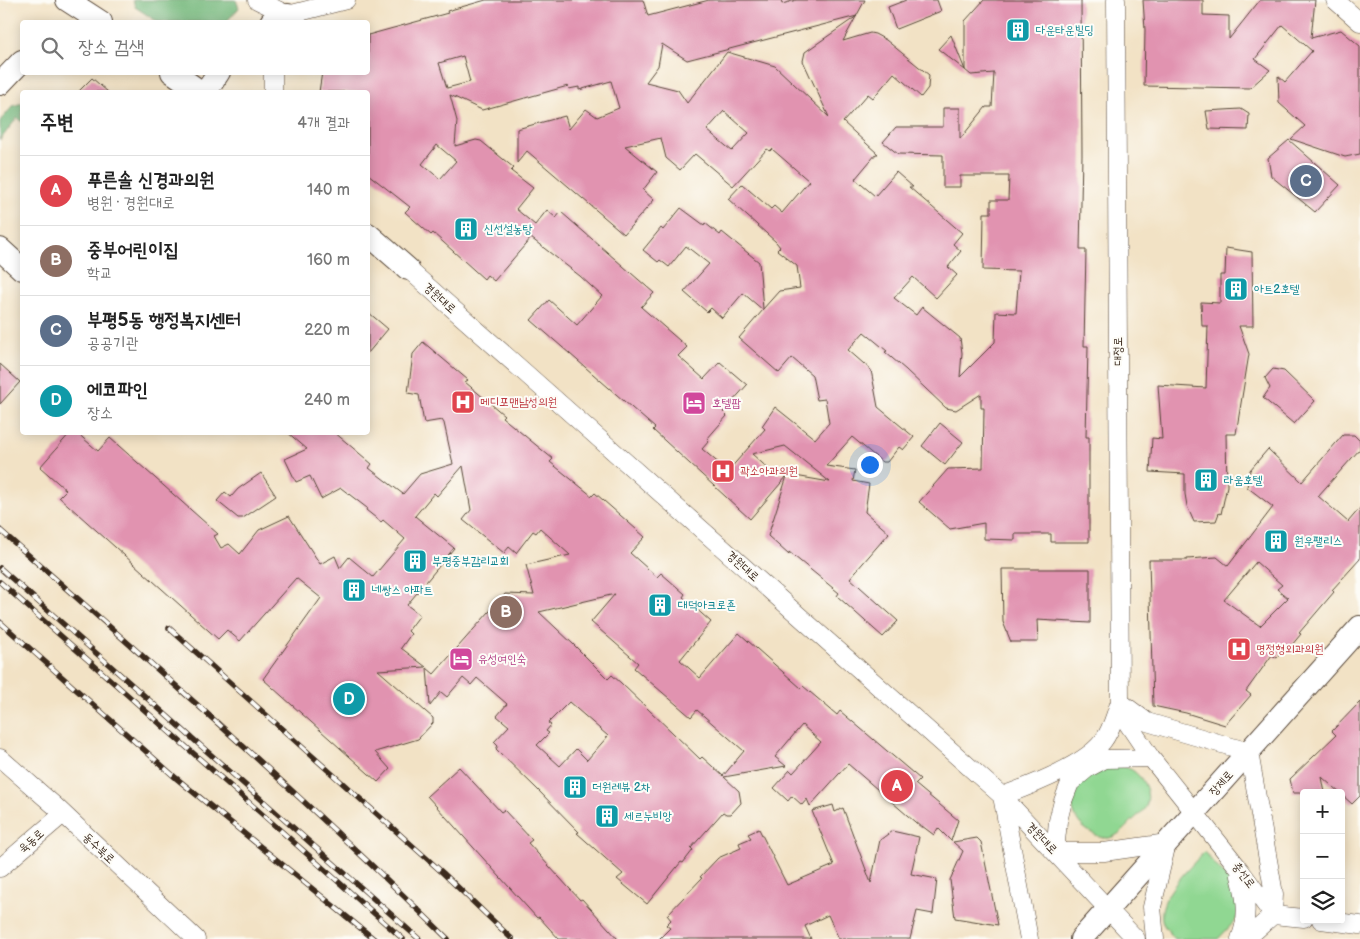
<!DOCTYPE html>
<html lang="ko">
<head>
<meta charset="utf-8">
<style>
  :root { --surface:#fff; --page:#f6f6f6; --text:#222; --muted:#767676; --line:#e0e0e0; --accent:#2563eb }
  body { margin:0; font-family:"Balsamiq Sans","Poor Story",sans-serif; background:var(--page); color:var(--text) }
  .controls { position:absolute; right:15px; bottom:15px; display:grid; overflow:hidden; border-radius:5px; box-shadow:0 2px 12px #0003 }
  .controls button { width:45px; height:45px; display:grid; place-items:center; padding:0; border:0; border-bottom:1px solid var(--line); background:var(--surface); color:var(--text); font:25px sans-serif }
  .you { position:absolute; left:869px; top:464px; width:18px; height:18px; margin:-12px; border:4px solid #fff; border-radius:50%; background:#1a73e8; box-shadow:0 0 0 8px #1a73e833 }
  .badge { display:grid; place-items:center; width:32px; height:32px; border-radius:50%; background:var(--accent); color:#fff; font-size:16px; font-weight:700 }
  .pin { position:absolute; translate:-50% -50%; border:2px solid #fff; box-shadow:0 1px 5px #0006 }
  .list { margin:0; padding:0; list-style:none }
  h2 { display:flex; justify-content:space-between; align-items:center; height:65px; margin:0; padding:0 20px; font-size:21px }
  h2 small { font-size:16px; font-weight:400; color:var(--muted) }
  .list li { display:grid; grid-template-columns:32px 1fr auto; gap:15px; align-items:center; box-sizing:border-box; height:70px; padding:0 20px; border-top:1px solid var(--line) }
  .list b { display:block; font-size:19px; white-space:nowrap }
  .list p { margin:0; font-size:16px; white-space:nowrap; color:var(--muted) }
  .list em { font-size:16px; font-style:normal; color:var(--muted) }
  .icon { flex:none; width:28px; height:28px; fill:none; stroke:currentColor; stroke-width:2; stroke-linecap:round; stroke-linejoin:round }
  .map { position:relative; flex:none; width:1360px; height:939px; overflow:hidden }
  .search { position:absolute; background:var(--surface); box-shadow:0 2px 12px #0003; left:20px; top:20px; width:350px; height:55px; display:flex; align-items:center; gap:12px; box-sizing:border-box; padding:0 18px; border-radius:5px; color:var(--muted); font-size:19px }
  .panel { position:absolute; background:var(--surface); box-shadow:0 2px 12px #0003; left:20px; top:90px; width:350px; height:345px; border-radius:5px }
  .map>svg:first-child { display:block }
</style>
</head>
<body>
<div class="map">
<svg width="1360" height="939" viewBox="0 0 1360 939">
  <rect width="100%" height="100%" fill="#fdfcf7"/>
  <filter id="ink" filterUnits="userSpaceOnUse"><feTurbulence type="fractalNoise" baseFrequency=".02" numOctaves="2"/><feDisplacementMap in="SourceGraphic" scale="10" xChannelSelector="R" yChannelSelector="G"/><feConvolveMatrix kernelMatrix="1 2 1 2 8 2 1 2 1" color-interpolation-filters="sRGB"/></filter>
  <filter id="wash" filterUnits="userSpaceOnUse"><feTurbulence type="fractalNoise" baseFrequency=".0096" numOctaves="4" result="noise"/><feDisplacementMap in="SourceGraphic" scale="20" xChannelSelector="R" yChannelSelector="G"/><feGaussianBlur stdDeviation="1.12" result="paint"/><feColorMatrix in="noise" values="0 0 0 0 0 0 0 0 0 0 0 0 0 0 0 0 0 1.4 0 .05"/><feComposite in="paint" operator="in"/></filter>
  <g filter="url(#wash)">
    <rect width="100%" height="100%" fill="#f2e2c5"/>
    <path fill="#90d792" stroke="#668058" d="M1113,765C1118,766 1124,766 1128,768C1141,773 1152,792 1146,806C1144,811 1137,816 1133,820C1126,827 1119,836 1109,838C1102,839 1093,834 1087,830C1070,818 1067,795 1082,781C1090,773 1103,768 1113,765Z
      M1204,852L1238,890L1241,909L1236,920L1218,939H1175C1172,935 1168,931 1165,927C1150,903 1189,869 1204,852Z"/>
    <path fill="#74b87c" stroke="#58714d" d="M133,0H236L239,8L226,22H158L135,7Z
      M22,103V122L17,118L0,140V121L13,106Z"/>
    <g id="blocks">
      <path fill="#e193b0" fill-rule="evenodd" d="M486,0H643L648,16L709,0H781L782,4L796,0H865L843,41L870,33L875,34L886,40L929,75L928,88L921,97L894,73L873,98L868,94L843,122L878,154H876L855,179L875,196L896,172L913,187H909L962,233L953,244L961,251L948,267L957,275L936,298L913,277L894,298L916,315L922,307L960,338L962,353L960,377L995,342L996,312L1016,313L1019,271L983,270L984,213H991V200H1008L1009,176H960V187H943V155L898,154L883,142L896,127H943V108H960V139L986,107H992L994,73L971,75L965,70V21L984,0H1081L1082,155L1080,250H1086L1084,346H1088L1086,437H1089V542H1051V534H1015V540L984,539V523L950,529L919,502L948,469L983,468L984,408H981V394L956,410L946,408L906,370L885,352L887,351L864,332L848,350L871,370L878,407L914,437L903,450L899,447L887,462H882L852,437L826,466L855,470L853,481L869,484L865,512L889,533L850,578L898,621L883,637L837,596L839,593L789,552V555L768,536L787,476L750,519L653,430L655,428L531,320L549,300L577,325L602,296L580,276L531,238L494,281L487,275L484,279L433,233L431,235L405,212L410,207L368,174V92H319L322,72H368V35L448,13L447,11ZM857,16L805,52L803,61L829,117L775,66L727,52L687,103L678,90L646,82L658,66L662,44L687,60ZM463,56L470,82L447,88L439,63ZM611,81L619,108L597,117L586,109L569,129L565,116L517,129V163L527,151L624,234L654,200L643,190L657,172L625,146L661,138L666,158L680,170L695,154L733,186L767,149L770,151L772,149L809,181L782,213L774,206L771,209L742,184L728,199L776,242L780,247L777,250L797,266L800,288L779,291L763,309L759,262L722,232L720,235L705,223L704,225L681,208L663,230L661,228L643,250L658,262L660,260L669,267L686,246L709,264L684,292L707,312L711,308L722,318L743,293L763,310L739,338L779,373L792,358L812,375L817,400L825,399L829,423L815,439L775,407L762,426L765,429L728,471L702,449L709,441L707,439L727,416L723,412L747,385L720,362L704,379L678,356L687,347L641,307L654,293L561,212L556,218L547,210L535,225L516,209L533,188L511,171L514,168L481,141L476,140L455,146L457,121L450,95L482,110L568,86L569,89L579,87V90ZM724,111L749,133L732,151L707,130ZM437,145L456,161L440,179L422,164ZM785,446L830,482L772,472L752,454Z
        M906,0H937L941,11L896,29L888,7Z
        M1143,0H1203V15L1229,16V39L1260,0H1315L1311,38L1341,30L1360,46V154L1345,157L1291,139L1305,126L1279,103L1278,76L1285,82L1312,51L1282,25L1255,59L1270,70L1250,88L1144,86L1145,30Z
        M951,35L965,70L938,49Z
        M92,78L108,92H78Z
        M1241,109L1249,114L1248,130L1209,129L1206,111Z
        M1289,140L1340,185L1315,212L1271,176L1268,158Z
        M1226,248L1252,252L1253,326H1239L1249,354L1236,434H1226L1227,486L1221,514L1219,513L1216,521L1194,522L1187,506L1185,494V474L1150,472L1152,438L1162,439L1158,385L1206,388L1208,326H1202L1201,302L1220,303V275H1225Z
        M368,312L388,329L368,353Z
        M423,342L468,380L465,382L504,415L502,417L553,459L550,462L592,496L595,493L645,537L630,553L657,577L661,573L685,594L683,597L711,622L680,660L700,678L739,633L801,688L803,686L837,715L840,711L920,779L915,784L958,820L951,841L938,828L934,835L922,826V828L848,764L810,806L807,799L802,805L792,796L788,801L774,788L790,770L793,773L821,742L802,725L775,757L786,766L724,777L739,791L741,803L731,814H726L723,812L691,848L693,850L683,863L681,862L647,904L617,879L623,874L577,833L579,832L537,789L496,749L498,746L494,742L509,726L497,716L507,704L477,678L471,685L463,678L447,697L441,692L430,706L427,668L434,674L505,594L534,595L526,565L570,555L540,528L536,533L533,531L516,553L509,547L504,553L463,520L471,510L463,466L437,496L434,493L415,516L454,548L407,605L420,615L408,631L411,634L401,648L426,667L378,670L433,718V723L418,739L375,752L390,769L378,782L263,679L321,598L296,578L240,641L227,630L218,639L59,497L66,490L40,467L71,432H76L98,451L110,438L218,534L214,536L221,548L229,544L240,554L259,530L289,516L320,564L335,556L340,568L349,557L373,577L405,539L383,520L381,522L366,510L367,508L341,488L321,499L310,476L296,482L285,459L307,449L287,432H334L372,464L369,468L403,494L420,474L453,464L444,423L442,420L424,423L419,395L408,393L413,354ZM615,594L591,622L638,663L634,668L691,717L697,710L744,751L723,776L702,757L700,759L621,683L612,675L608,679L573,644L539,612ZM569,702L608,736L587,760L576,749L560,766L537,745L549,733L546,731L551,725L548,723Z
        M0,364L20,382L0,404Z
        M1273,369L1284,371L1315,401L1294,424L1263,398L1270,388L1265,378Z
        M940,423L963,442L945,465L922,446Z
        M1343,435H1354L1360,441V449L1318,496L1348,522L1360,508V559L1332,590L1334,592L1299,633L1301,634L1286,652L1283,649L1277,658L1272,655L1246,691L1251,695L1225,725L1186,713L1153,706L1149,560H1187V559L1217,557L1228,566L1273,507L1247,487L1250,470L1268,449L1302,482ZM1256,562L1282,585L1277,589L1288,598L1260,626L1224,600Z
        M261,473L276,496L243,518H238L217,501L225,492L231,497L238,489Z
        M1002,569H1090V623L1037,620L1038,642H1011L1003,622Z
        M1360,702V796L1352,804L1322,777L1325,793H1293L1290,779L1336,735L1332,731Z
        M459,767L501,812L504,810L532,840L528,843L580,900L582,899L618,939H559L539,917L537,918L427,796Z
        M833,805L835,812L843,808L871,883L880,840L892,831L919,837L911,874L937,879L933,914L917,911L910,939H839L828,915L805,926L811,939H659L670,928L666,925L671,920L667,915L702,878L700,877L718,858L741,848L739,843L751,838L748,834L759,829L787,885L834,865L812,811Z
        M977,838L981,842L998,925L955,918L950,880L963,851L953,842Z"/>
    </g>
  </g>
  <g filter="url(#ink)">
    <use href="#blocks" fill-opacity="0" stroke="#564637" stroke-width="1"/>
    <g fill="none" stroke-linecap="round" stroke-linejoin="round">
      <g stroke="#564637" stroke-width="19">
        <path id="minor" d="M257,0L288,15
          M1116,0L1120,702L1128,724L1151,758L1237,866L1273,915L1304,918
          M1335,0L1360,22
          M288,15L346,0
          M273,72V92
          M408,269L1002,796L1136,939
          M1120,702L1147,722L1249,752L1274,894L1273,915L1246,939
          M0,758L55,806L196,939
          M1002,796C1030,786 1085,765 1103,741C1112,730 1115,714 1120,702
          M1002,796L1029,939
          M1055,852H1104L1167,843L1152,907L1155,939
          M1055,852L1058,821L1063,801L1070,783L1088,768L1105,759L1151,758
          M0,868L63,814
          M1321,920L1360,925
          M1240,939C1249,917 1246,898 1240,876"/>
      </g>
      <g stroke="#564637" stroke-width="24">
        <path id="major" d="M67,0L101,22
          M271,22L288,15
          M172,72L201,92
          M0,84L22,61
          M206,92L219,72
          M368,234L408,269
          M0,249L22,269
          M1081,939L1360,627"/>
      </g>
      <use href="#minor" stroke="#fff" stroke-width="18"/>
      <use href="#major" stroke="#fff" stroke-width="22"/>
      <g stroke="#3b2a1e" stroke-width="5.5">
        <path id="rail" d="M0,530C152,664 304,797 448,939
          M0,568L419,939
          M0,582L403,939
          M0,622L176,778L374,939
          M169,628L443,873L512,939"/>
      </g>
      <use href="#rail" stroke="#fdfcf7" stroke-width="4" stroke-dasharray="11" stroke-linecap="butt"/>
    </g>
  </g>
  <defs>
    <g id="building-square" transform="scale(1.25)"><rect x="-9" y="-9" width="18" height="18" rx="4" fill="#0f9aa8" stroke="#fdfcf7"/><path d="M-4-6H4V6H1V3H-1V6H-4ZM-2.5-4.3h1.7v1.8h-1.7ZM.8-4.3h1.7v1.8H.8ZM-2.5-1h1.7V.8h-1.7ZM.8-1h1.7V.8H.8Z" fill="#fff"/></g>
    <g id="hospital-square" transform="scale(1.25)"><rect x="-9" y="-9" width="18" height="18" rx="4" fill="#e0444e" stroke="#fdfcf7"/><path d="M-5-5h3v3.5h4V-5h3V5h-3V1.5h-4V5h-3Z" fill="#fff"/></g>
    <g id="hotel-square" transform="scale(1.25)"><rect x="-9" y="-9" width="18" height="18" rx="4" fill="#d1479c" stroke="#fdfcf7"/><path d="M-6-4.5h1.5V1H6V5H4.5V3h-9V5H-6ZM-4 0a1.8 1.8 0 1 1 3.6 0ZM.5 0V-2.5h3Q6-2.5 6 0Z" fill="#fff"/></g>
  </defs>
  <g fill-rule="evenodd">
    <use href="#building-square" x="1018" y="30"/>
    <use href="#building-square" x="466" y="229"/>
    <use href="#building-square" x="1236" y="289"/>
    <use href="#hospital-square" x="463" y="402"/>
    <use href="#hotel-square" x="694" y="403"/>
    <use href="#hospital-square" x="723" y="471"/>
    <use href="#building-square" x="1206" y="480"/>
    <use href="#building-square" x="1276" y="541"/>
    <use href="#building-square" x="415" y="561"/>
    <use href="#building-square" x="354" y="590"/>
    <use href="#building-square" x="660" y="605"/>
    <use href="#hospital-square" x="1239" y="649"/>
    <use href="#hotel-square" x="461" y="659"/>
    <use href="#building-square" x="575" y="787"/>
    <use href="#building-square" x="607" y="816"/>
  </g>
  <g text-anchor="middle" stroke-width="4" stroke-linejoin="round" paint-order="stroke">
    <g font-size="12" fill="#0d838f" stroke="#fdfcf7" text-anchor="start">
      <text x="1036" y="34">다운타운빌딩</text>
      <text x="484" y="233">신선설농탕</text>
      <text x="1254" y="293">아트2호텔</text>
      <text x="1224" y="484">라움호텔</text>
      <text x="1294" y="545">원우팰리스</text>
      <text x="432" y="565">부평중부감리교회</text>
      <text x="372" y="594">네쌍스 아파트</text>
      <text x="678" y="609">대덕아크로죤</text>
      <text x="592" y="791">더원레뷰 2차</text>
      <text x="624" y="820">세르누비앙</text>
    </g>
    <g font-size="12" fill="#3b2a1e" stroke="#fdfcf7">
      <text transform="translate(440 298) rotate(42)" y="4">경원대로</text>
      <text transform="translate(1118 351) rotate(-90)" y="4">대정로</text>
      <text transform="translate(743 566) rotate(42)" y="4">경원대로</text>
      <text transform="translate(1221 783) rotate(-48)" y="4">장제로</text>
      <text transform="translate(1042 838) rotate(46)" y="4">경원대로</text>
      <text transform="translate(31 841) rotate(-41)" y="4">육동로</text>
      <text transform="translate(99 848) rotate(43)" y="4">동수북로</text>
      <text transform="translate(1244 875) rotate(53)" y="4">충선로</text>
    </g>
    <g font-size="12" fill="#be3a42" stroke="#fdfcf7" text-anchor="start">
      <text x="480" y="406">메디포맨남성의원</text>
      <text x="740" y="475">곽소아과의원</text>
      <text x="1256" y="653">명정형외과의원</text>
    </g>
    <g font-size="12" fill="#b23c85" stroke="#fdfcf7" text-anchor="start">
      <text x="712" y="407">호텔팝</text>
      <text x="478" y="663">유성여인숙</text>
    </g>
  </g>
</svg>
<div class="controls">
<button>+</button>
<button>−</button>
<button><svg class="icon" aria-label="layers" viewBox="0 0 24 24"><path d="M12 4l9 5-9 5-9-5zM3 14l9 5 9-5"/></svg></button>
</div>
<div class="you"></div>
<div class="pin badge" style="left:897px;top:786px;background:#e0444e">A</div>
<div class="pin badge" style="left:506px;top:612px;background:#8d6e63">B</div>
<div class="pin badge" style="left:1306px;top:181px;background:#5c6f8a">C</div>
<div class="pin badge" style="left:349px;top:699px;background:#0f9aa8">D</div>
<div class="search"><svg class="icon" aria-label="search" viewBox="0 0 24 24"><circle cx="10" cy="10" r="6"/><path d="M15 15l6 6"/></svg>장소 검색</div>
<section class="panel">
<h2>주변<small>4개 결과</small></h2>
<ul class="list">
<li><span class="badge" style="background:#e0444e">A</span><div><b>푸른솔 신경과의원</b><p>병원 · 경원대로</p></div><em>140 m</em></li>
<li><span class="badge" style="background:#8d6e63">B</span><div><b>중부어린이집</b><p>학교</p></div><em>160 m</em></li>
<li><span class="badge" style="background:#5c6f8a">C</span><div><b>부평5동 행정복지센터</b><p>공공기관</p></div><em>220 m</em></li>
<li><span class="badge" style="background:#0f9aa8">D</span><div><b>에코파인</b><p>장소</p></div><em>240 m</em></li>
</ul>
</section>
</div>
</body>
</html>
